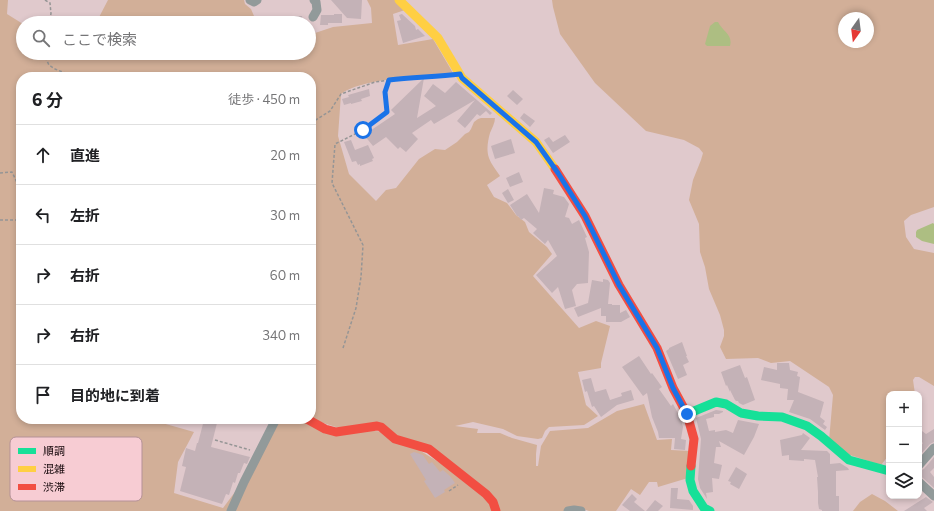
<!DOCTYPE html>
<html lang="ja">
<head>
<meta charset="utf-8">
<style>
  :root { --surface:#fff; --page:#f6f6f6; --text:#202124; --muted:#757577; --line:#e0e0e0 }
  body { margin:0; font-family:Commissioner,"Noto Sans JP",sans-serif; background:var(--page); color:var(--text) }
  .controls { position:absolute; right:12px; bottom:12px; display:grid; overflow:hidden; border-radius:8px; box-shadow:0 2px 6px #0003 }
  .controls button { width:36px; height:36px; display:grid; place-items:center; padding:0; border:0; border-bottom:1px solid var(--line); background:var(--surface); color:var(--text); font:20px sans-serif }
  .compass { position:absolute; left:838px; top:12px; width:36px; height:36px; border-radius:50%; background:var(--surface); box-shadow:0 2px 6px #0003; rotate:194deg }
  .stop { position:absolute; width:12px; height:12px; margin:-9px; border:3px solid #1a73e8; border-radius:50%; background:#fff }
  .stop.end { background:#1a73e8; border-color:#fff; box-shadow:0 1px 4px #0008 }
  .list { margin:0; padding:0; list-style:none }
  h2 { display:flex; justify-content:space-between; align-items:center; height:52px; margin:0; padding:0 16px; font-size:17px }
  h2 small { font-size:13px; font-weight:400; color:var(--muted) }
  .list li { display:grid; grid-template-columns:26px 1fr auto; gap:12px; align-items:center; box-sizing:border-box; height:60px; padding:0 16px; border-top:1px solid var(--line) }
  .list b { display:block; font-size:15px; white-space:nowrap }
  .list em { font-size:13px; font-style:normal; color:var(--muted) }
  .icon { flex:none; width:22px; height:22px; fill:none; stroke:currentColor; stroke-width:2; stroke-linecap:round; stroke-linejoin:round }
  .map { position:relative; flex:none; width:934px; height:511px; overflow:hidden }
  .search { position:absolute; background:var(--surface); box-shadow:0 2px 6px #0003; left:16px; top:16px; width:300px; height:44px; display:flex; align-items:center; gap:10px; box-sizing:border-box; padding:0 14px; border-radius:22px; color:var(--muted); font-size:15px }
  .panel { position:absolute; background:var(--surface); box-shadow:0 2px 6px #0003; left:16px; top:72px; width:300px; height:352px; border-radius:16px }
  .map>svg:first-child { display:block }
</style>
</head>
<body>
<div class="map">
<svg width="934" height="511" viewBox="0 0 934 511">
  <rect width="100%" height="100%" fill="#e0c9cc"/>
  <path fill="#d2af98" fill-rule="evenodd" d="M0,0H8L7,14L23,24V53H309V35L333,27L372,23L371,8L367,0H395L405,10L393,14L398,45L433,39L453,73L450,75L443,74C417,77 360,79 341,94L338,136L349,174L376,201L386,190L396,188L419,159L435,149L445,150L457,142L465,134L469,132L471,129L474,122L478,119L481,118H495C495,123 492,128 490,133C488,140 486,150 489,158C491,164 497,171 500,176L487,185L494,197L507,203L516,215L525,222L529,232L547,247L552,254L533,276L579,328L596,321L610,326L601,363V368L578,372L586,405L598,416L584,425L549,427L545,431L542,438L538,439L517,436L503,429L473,422L455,426L478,429L477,433H500L512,438L537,445L536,454V466H538L541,446L550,431L588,428L617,411L644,404L657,440L672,439L671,450L690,451L688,478L658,487L657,482H649L640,495L631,489L616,511H589L583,509L571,508L564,511H499L487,492L390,432L342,429L311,419V77H21V419H153L155,421L194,432L178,462L174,493L223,508L238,488L229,511H0Z
    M108,0H244L245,4L251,9L257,23H96Z
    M552,0H934V207L911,215L904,221L906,237L914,249L934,253V386L919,377H915L913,380L915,394H889V455L881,465L850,455L829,441L833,395L829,387L790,361L771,363L758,358L726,359L720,347L724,336V330L720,315L709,289L705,267L700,252L699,224L689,200L693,180L701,160L703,153L699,148L684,140L646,131L595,83L560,34L553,7ZM844,18H868V42H844Z
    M279,419H303L319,429L376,428L421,448L489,500L495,511H234Z
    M872,494L885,501L898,511H853L860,502Z"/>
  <path fill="#adbe82" d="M715,22H718C723,32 733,34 730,46H707L705,44L710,26Z
    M933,223L934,224V244L922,241L916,237V232L917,230Z"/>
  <path fill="#c4b2b7" d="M331,0H362L361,19L347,18Z
    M334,14H342V23H328V25H320L321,15H334Z
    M402,14L415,26L416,30L418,29L425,36L403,43L397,21L401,20L399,15Z
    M277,16H302L303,23H277Z
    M424,78L417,118L436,106L424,96L433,84L445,93L456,82L492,113L490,115L486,111L480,116L477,114L465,128L457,121L475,100L434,124L431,120L412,133L418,139L406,152L400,147L398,149L386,137L373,146L364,135L395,114L391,110Z
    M369,89L370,96L361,99L362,101L351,104V103L344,105L342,99L349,97L348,95Z
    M513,90L523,99L517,105L507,96Z
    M524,113L535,121L530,127L520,118Z
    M565,135L570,142L553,153L544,140L549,137L553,142Z
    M511,139L515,153L495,159L491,146Z
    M351,140L355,150L368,145L374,158L372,159L373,161L360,166V164L358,165L356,161L352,162L344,142Z
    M519,172L523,182L510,187L506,178Z
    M544,188L554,190L553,194L564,197L569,204L565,217L569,218L572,224L579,220L587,237L585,238L589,252L588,283L577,284L572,290L576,306L565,309L558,287L552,293L536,275L557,256L548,240L545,244L533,233L537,229L524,218L521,220L518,216H517L510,205L527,194L539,213Z
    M508,189L514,200L508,203L502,193Z
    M603,279L608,280L610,283L608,304H612V305H620V313L626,310L630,317L621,322H606V316H601V308L578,317L574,308L588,303L592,280L603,282Z
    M682,342L687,356H686L689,362L683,365L687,375L678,379L666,351L669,349V348Z
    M639,356L651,374L652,373L662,387L659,389L671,406L673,404L680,417L683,427L681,439L686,440L685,450L674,449L675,438H659L658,432L652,417L647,393L643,396L622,367Z
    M777,363H789L790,370L798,372L797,376L800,377L798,392L824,402L820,417L825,421L823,424L827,427L825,430L810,419L789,412L794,400H787L788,389L780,388V384L761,380L764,367L777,370Z
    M740,365L745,378L747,377L755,400L743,405L739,403L738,401H736L735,400L730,390V392L727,385L726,386L721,372Z
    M591,378L595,392L606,389L610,400L622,396L621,393L631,390L634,400L617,405L601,417L594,406L592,407L587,391L585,392L582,380Z
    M716,410L723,411V412L719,414H714V417L706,419L709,431L715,430V432L726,430L733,433L738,420L759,424L754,437L744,455L719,441L721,447H716L714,463L722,465L719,479L712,478L713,492L706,493L707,499L700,488L698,479L701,439L696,418Z
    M204,420L217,423L211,447L250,457L247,464L244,463L240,473H238L235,483L233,482L229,495L226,494L222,504L180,491L186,467L182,466L186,448L195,451L197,443H198Z
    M934,429V442L930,444L919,456V448L923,443L919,440V436L922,431L926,434Z
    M803,433L810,438L801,450L827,451L830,454V464L840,463L848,468L849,470L836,471V496H839V511H822V510L819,509L818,503V492L817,477H818L815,460L804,459V461L789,460V455L782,456L780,440L802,435Z
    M414,452L423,455L429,464L432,462L440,472L443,470L450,476L455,483L444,490L445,492L435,498L424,481L426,480L410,454Z
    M934,457V468L930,472L934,477V488L923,478L919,476V471L924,469Z
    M736,467L747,474L739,489L730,484L731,482L728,481Z
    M671,488H678L677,499L689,500L693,506V510L670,508Z
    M632,494L637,499L634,502L645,511H630L622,505Z
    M926,497L933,502L924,508L927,511H904Z
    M655,500L663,506L658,511H646Z"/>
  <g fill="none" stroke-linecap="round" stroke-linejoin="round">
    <path stroke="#959595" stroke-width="1.5" stroke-dasharray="3 2" stroke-linecap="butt" d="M45,0L50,3L51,14L47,23
      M43,53L49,65L55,69L75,77
      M311,123L330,111L341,94L375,82L406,78L448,76
      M0,173L12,172L21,191
      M0,220H20L21,219
      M343,348L356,308L361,277L363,245L332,183L335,144L363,130L387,112L385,92L389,80
      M215,440L250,450
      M449,491L458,485"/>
    <path stroke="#929a9a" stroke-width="9" d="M250,0L254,2L257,0
      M313,17L317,10L316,2L314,0
      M919,465L934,448
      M919,482L934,496
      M231,511L244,482L276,419
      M568,511L574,510L581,511"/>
    <path stroke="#16e098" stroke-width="9" d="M687,414L716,402L726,404L741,413L758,416L782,417L807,426L821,436L849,460L889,471
      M691,466L690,480L693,491L704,508L710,511"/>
    <path stroke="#ffcf43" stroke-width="9" d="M399,0L438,38L462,78L536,142L555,169"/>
    <path stroke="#f24e42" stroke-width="9" d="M555,169L585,216L619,285L657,348L673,388L687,414L694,439L691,466
      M307,419L325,429L336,432L377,426L381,427L395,439L429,449L486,494L493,502L496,511"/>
  </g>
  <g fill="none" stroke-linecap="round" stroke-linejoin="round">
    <path stroke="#1a73e8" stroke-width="5" d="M363,130L387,112L385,92L389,80C413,77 436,77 460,74L462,78L536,142L558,173L585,216L619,285L657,348L673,388L687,414"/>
  </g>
  <rect x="10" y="437" width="132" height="64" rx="6" fill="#f7ccd3" stroke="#b49197" stroke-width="1"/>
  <rect x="18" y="448" width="18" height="6" fill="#16e098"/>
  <rect x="18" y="466" width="18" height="6" fill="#ffcf43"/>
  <rect x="18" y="484" width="18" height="6" fill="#f24e42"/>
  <g font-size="11" fill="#16080b">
    <text x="43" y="455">順調</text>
    <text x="43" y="473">混雑</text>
    <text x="43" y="491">渋滞</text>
  </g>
</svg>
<div class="controls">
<button>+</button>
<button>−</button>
<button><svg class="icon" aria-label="layers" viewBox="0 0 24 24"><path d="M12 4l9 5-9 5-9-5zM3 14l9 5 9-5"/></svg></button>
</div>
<svg class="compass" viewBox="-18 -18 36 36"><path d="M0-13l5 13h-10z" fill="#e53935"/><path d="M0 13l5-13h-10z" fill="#757577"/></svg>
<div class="stop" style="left:363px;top:130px"></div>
<div class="stop end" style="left:687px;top:414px"></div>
<div class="search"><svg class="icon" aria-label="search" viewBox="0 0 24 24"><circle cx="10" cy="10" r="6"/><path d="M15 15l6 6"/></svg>ここで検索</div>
<section class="panel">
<h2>6 分<small>徒歩 · 450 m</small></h2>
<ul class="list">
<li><svg class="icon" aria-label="ahead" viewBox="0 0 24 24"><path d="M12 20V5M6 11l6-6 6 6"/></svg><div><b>直進</b></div><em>20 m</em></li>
<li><svg class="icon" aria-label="left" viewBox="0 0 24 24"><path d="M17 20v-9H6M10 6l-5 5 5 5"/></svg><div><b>左折</b></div><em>30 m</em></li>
<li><svg class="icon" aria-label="right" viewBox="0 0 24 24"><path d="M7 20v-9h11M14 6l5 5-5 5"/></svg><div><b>右折</b></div><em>60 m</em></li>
<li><svg class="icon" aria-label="right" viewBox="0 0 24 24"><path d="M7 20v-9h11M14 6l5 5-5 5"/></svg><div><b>右折</b></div><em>340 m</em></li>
<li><svg class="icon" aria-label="arrive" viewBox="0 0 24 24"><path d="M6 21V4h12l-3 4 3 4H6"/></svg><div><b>目的地に到着</b></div></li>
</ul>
</section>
</div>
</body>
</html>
